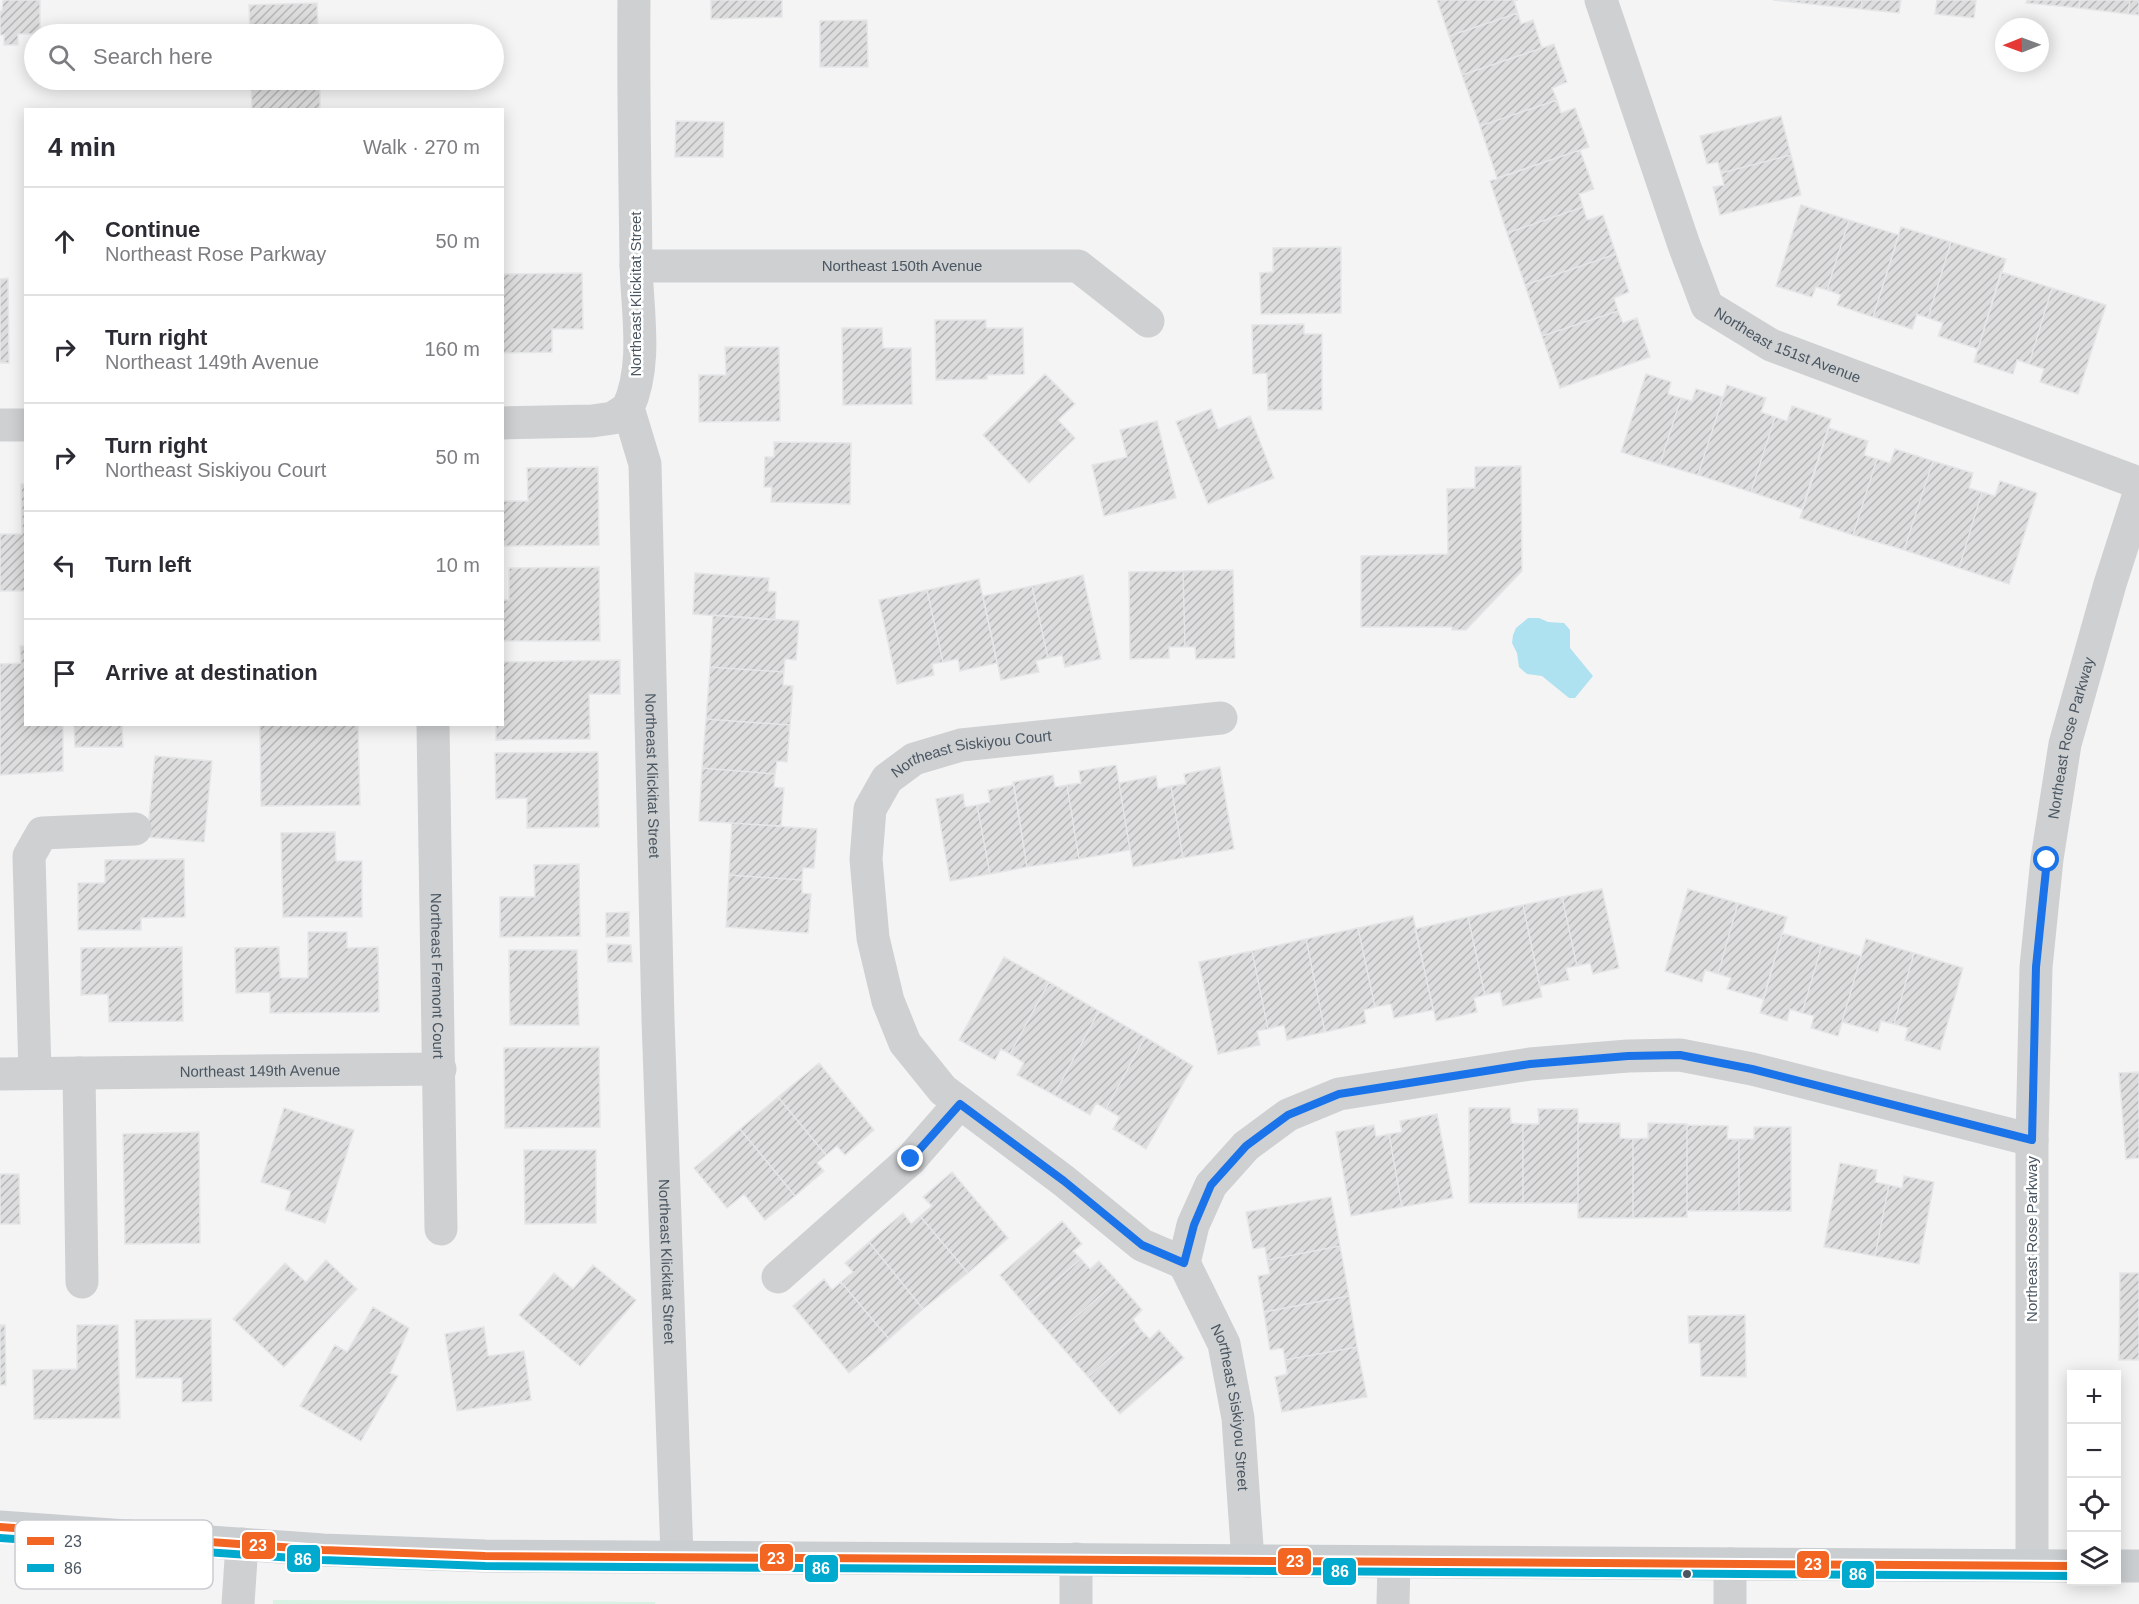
<!DOCTYPE html>
<html lang="en">
<head>
<meta charset="utf-8">
<style>
  :root { --surface:#fff; --page:#f2f2f3; --text:#2b2b33; --muted:#7c7c81; --line:#e1e1e2 }
  body { margin:0; font-family:Arial,sans-serif; background:var(--page); color:var(--text) }
  .controls { position:absolute; right:18px; bottom:18px; display:grid; overflow:hidden; border-radius:0px; box-shadow:0 3px 15px #0003 }
  .controls button { width:54px; height:54px; display:grid; place-items:center; padding:0; border:0; border-bottom:2px solid var(--line); background:var(--surface); color:var(--text); font:30px sans-serif }
  .compass { position:absolute; left:1995px; top:18px; width:54px; height:54px; border-radius:50%; background:var(--surface); box-shadow:0 3px 15px #0003; rotate:269deg }
  .stop { position:absolute; width:18px; height:18px; margin:-14px; border:4px solid #1a73e8; border-radius:50%; background:#fff }
  .stop.end { background:#1a73e8; border-color:#fff; box-shadow:0 2px 6px #0008 }
  .list { margin:0; padding:0; list-style:none }
  h2 { display:flex; justify-content:space-between; align-items:center; height:78px; margin:0; padding:0 24px; font-size:26px }
  h2 small { font-size:20px; font-weight:400; color:var(--muted) }
  .list li { display:grid; grid-template-columns:39px 1fr auto; gap:18px; align-items:center; box-sizing:border-box; height:108px; padding:0 24px; border-top:2px solid var(--line) }
  .list b { display:block; font-size:22px; white-space:nowrap }
  .list p { margin:0; font-size:20px; white-space:nowrap; color:var(--muted) }
  .list em { font-size:20px; font-style:normal; color:var(--muted) }
  .icon { flex:none; width:33px; height:33px; fill:none; stroke:currentColor; stroke-width:2; stroke-linecap:round; stroke-linejoin:round }
  .map { position:relative; flex:none; width:2139px; height:1604px; overflow:hidden }
  .search { position:absolute; background:var(--surface); box-shadow:0 3px 15px #0003; left:24px; top:24px; width:480px; height:66px; display:flex; align-items:center; gap:15px; box-sizing:border-box; padding:0 21px; border-radius:33px; color:var(--muted); font-size:22px }
  .panel { position:absolute; background:var(--surface); box-shadow:0 3px 15px #0003; left:24px; top:108px; width:480px; height:618px; border-radius:0px }
  .map>svg:first-child { display:block }
</style>
</head>
<body>
<div class="map">
<svg width="2139" height="1604" viewBox="0 0 2139 1604">
  <defs>
    <pattern id="building-hatch" width="6" height="6" patternUnits="userSpaceOnUse" patternTransform="scale(1.5)"><rect width="6" height="6" fill="#ddddde"/><path d="M-1 1l2-2M0 6l6-6M5 7l2-2" fill="none" stroke="#b5b6b7"/></pattern>
  </defs>
  <rect width="100%" height="100%" fill="#f4f4f4"/>
  <path fill="#d9f2e3" d="M273,1600L655,1602V1604H273Z"/>
  <path fill="#aee2f0" d="M1528,618H1539L1548,622L1564,623L1570,630V648L1593,676L1575,698H1569L1542,676L1527,674L1519,667L1517,653L1512,643L1513,635L1516,628Z"/>
  <path fill="url(#building-hatch)" stroke="#e5e6e7" stroke-width="1.5" d="M3,0H40V34H18V45H4V35H0V11H2Z
    M711,0H782V17L711,19Z
    M1437,0H1518L1514,1L1518,13L1449,36Z
    M1773,0H1819V5Z
    M1819,0H1862L1861,9L1819,5Z
    M1862,0H1901L1899,13L1861,9Z
    M1937,0H1976L1974,18L1935,14Z
    M2027,0H2080L2079,8L2026,3Z
    M2080,0H2130L2128,14L2079,8Z
    M2130,0H2139V15L2128,14Z
    M317,3L318,34H250L249,5Z
    M1518,13L1521,24L1533,20L1542,48L1462,75L1449,36Z
    M867,20L868,67H820V21Z
    M1554,44L1567,82L1552,88L1557,100L1480,126L1462,75Z
    M251,80H320V110H252Z
    M1557,100L1561,113L1575,108L1589,147L1497,178L1480,126Z
    M1781,116L1791,155L1721,173L1718,162L1707,164L1700,136Z
    M676,121L724,122L723,157H675Z
    M1580,150L1594,189L1579,194L1583,207L1507,233L1490,181Z
    M1791,155L1801,195L1720,215L1713,187L1724,185L1721,173Z
    M1801,205L1849,220L1827,290L1816,287L1812,297L1776,286Z
    M1583,207L1587,220L1603,215L1616,254L1525,285L1507,233Z
    M1849,220L1899,235L1873,317L1837,305L1841,295L1827,290Z
    M1901,227L1951,242L1928,318L1917,314L1912,329L1873,317Z
    M1951,242L2006,259L1978,349L1938,336L1943,323L1928,318Z
    M1341,247V313L1261,314L1260,273L1273,272V248Z
    M1616,254L1629,292L1614,298L1618,311L1542,336L1525,285Z
    M2001,272L2052,288L2029,364L2017,360L2013,374L1974,362Z
    M582,273L583,329H552V352L502,353V274Z
    M8,278L9,363H0V279Z
    M2052,288L2106,305L2078,394L2040,382L2044,369L2029,364Z
    M1618,311L1623,323L1637,318L1650,357L1560,388L1542,336Z
    M935,320H986V328H1023L1024,374L987,375V379L936,380Z
    M1304,324V334H1322V410H1268L1267,373L1253,374L1252,325Z
    M842,328H882L883,348H911L912,404L843,405Z
    M725,347H779L780,421L699,422V375H726Z
    M1045,374L1075,404L1058,420L1075,438L1029,483L983,435Z
    M1646,374L1671,382L1668,394L1681,398L1660,464L1621,452Z
    M1727,385L1766,398L1761,412L1775,417L1751,492L1698,475Z
    M1696,389L1723,397L1698,475L1660,464L1681,398L1692,401Z
    M1792,406L1831,419L1802,509L1751,492L1775,417L1787,421Z
    M1211,409L1218,429L1250,416L1274,478L1208,504L1176,422Z
    M1157,421L1176,498L1104,516L1092,465L1127,457L1120,430Z
    M1829,428L1868,441L1864,455L1877,459L1853,535L1800,518Z
    M774,442L851,443L850,504L771,502L772,487H764L765,457H774Z
    M1895,449L1933,461L1904,550L1853,535L1877,459L1890,463Z
    M1933,461L1973,473L1969,488L1982,492L1959,568L1904,550Z
    M1521,466L1522,571L1466,630H1452V627H1361V556L1448,554L1447,489L1475,488V467Z
    M598,467L599,545L502,546V501H528L527,468Z
    M2000,481L2037,493L2009,584L1959,568L1982,492L1995,496Z
    M21,484H26V591H0V534H22Z
    M599,567L600,641H502V600H509V568Z
    M1233,570L1235,658L1196,659L1195,647H1185L1183,571Z
    M1183,571L1185,647H1169V658L1130,659L1129,572Z
    M695,573L769,578L768,591L776,592L775,620L693,614Z
    M1083,575L1101,659L1065,667L1062,655L1048,658L1032,586Z
    M979,579L997,663L960,671L958,659L943,662L927,590Z
    M1032,586L1048,658L1036,661L1039,672L1001,680L983,596Z
    M927,590L943,662L932,664L934,675L897,684L879,600Z
    M713,615L799,621L796,660L785,659L784,672L710,667Z
    M20,646H26V724H63V771L0,775V664L21,663Z
    M620,660V694H589L590,739L496,740V724H502V662Z
    M710,667L784,672L783,685L793,686L790,725L706,719Z
    M706,719L790,725L787,762L777,761L775,774L702,768Z
    M74,724H122L123,747H75Z
    M358,724L360,805L261,806L260,725Z
    M598,752L599,827L527,828V798L496,799L495,753Z
    M155,756L212,761L204,842L147,837Z
    M1116,765L1130,850L1079,859L1067,785L1081,783L1079,771Z
    M1220,767L1234,849L1183,858L1171,786L1186,784L1184,774Z
    M702,768L775,774L774,787L784,788L781,826L699,821Z
    M1053,775L1055,787L1067,785L1079,859L1027,867L1013,782Z
    M1156,776L1158,789L1171,786L1183,858L1133,867L1119,783Z
    M1014,785L1027,867L990,874L977,805L990,802L988,790Z
    M963,794L965,807L977,805L990,874L950,881L936,799Z
    M732,823L817,829L814,868H803L802,880L729,875Z
    M335,832L336,861H362V917H283L281,833Z
    M184,859L185,917L141,918V930H78V883H105V860Z
    M579,864L580,936L500,937V897H535L534,865Z
    M729,875L802,880V893L811,894L808,933L726,927Z
    M1602,889L1619,968L1593,974L1590,963L1577,966L1562,897Z
    M1688,889L1738,903L1718,974L1705,970L1702,982L1665,971Z
    M1562,897L1577,966L1566,968L1569,980L1540,986L1523,905Z
    M1738,903L1787,917L1763,999L1727,989L1731,978L1718,974Z
    M1523,905L1542,997L1503,1006L1500,992L1485,995L1468,917Z
    M629,912V936L606,937V913Z
    M1413,916L1433,1010L1394,1018L1391,1004L1375,1007L1358,928Z
    M1468,917L1485,995L1474,998L1477,1012L1436,1021L1415,929Z
    M1358,928L1375,1007L1364,1010L1366,1023L1325,1032L1306,939Z
    M308,932H347V948L378,947L379,1012L270,1013V992L236,993L235,948L279,947L280,978H308Z
    M1782,933L1822,945L1802,1013L1790,1009L1787,1021L1760,1013Z
    M1306,939L1325,1032L1287,1040L1284,1025L1268,1029L1252,951Z
    M1866,939L1914,953L1894,1024L1881,1021L1878,1032L1842,1022Z
    M607,944L631,945L632,962H608Z
    M1822,945L1861,956L1838,1036L1811,1028L1814,1016L1802,1013Z
    M182,947L183,1021L109,1022L108,994L81,995V948Z
    M509,950H577L579,1025H510Z
    M1252,951L1268,1029L1257,1031L1260,1045L1218,1054L1199,962Z
    M1914,953L1963,968L1940,1050L1905,1040L1908,1028L1894,1024Z
    M1004,957L1049,982L1010,1054L1001,1049L995,1060L959,1040Z
    M1049,982L1099,1011L1054,1095L1017,1075L1024,1063L1010,1054Z
    M1099,1011L1145,1037L1106,1109L1096,1103L1090,1115L1054,1095Z
    M1145,1037L1193,1066L1146,1149L1113,1129L1120,1117L1106,1109Z
    M599,1047L600,1127L505,1128L504,1048Z
    M819,1063L874,1130L845,1155L837,1146L826,1155L778,1097Z
    M2139,1072V1158L2126,1159L2119,1073Z
    M778,1097L826,1155L817,1163L824,1171L795,1196L740,1129Z
    M284,1108L354,1130L325,1223L285,1210L291,1191L261,1182Z
    M1469,1108H1510L1511,1123L1523,1124V1203H1469Z
    M1538,1109H1578V1203H1523V1124H1539Z
    M1437,1114L1453,1198L1402,1207L1389,1134L1402,1132L1400,1121Z
    M1578,1123H1620V1138L1633,1139V1218H1578Z
    M1648,1123L1687,1124V1217L1633,1218V1139L1648,1138Z
    M1374,1125L1376,1137L1389,1134L1402,1207L1351,1216L1336,1132Z
    M1687,1125L1728,1126L1727,1139H1739V1211H1687Z
    M1754,1127H1791V1211H1739V1139H1754Z
    M740,1129L795,1196L765,1220L744,1194L727,1208L694,1168Z
    M199,1132L200,1243L125,1244L123,1134Z
    M524,1150H596V1223L525,1224Z
    M1840,1163L1877,1170L1875,1182L1889,1185L1875,1256L1824,1247Z
    M952,1172L1008,1238L968,1273L920,1216L932,1206L923,1197Z
    M0,1174H19L20,1224H0Z
    M1904,1176L1934,1182L1919,1264L1875,1256L1889,1185L1902,1188Z
    M1331,1197L1340,1246L1267,1260L1265,1247L1253,1249L1246,1212Z
    M903,1213L911,1224L920,1216L968,1273L923,1309L869,1242Z
    M1062,1221L1082,1244L1073,1251L1081,1259L1026,1306L1000,1275Z
    M869,1242L923,1309L889,1339L841,1282L853,1272L845,1263Z
    M1340,1246L1349,1296L1264,1312L1258,1276L1270,1274L1267,1260Z
    M1081,1259L1090,1269L1099,1261L1117,1281L1053,1337L1026,1306Z
    M326,1260L357,1289L284,1367L233,1319L285,1263L306,1282Z
    M593,1265L636,1300L580,1366L519,1315L554,1273L573,1289Z
    M2120,1273H2139V1360H2119Z
    M824,1279L832,1290L841,1282L889,1339L849,1373L793,1306Z
    M1117,1281L1142,1310L1133,1319L1141,1330L1088,1377L1053,1337Z
    M1349,1296L1357,1347L1285,1360L1283,1348L1270,1350L1264,1312Z
    M373,1307L409,1328L390,1373L398,1376L361,1441L300,1406L335,1345L347,1352Z
    M1745,1315L1746,1377L1701,1376L1700,1343H1689L1688,1316Z
    M211,1319L212,1401L182,1402V1378H136L135,1320Z
    M0,1325H5L6,1385H0Z
    M77,1325H118L120,1418L34,1419L33,1370L77,1369Z
    M484,1327L488,1356L524,1351L531,1400L457,1411L445,1334Z
    M1141,1330L1150,1339L1159,1330L1184,1358L1120,1414L1088,1377Z
    M1357,1347L1367,1397L1282,1412L1275,1377L1287,1374L1285,1360Z"/>
  <g fill="none" stroke-linecap="round" stroke-linejoin="round">
    <g stroke="#ced0d2" stroke-width="33">
      <path id="s1" d="M634,0C633,88 635,176 636,264C637,311 648,364 628,408L645,464L658,1020L677,1556"/>
      <path id="s2" d="M1601,0L1684,245L1707,306L1771,345L2139,483"/>
      <path id="s3" d="M636,266H1078L1148,321"/>
      <path d="M502,423L592,421L613,418L628,408"/>
      <path d="M0,425H26"/>
      <path id="s4" d="M433,724L441,1229"/>
      <path d="M35,1073L29,856L42,833L135,829"/>
      <path d="M79,1073L82,1282"/>
      <path id="s5" d="M0,1074L440,1069"/>
      <path id="s6" d="M1184,1263L1142,1245L1064,1181L943,1090L905,1043L888,1001L873,938L866,859L870,809L887,779L914,759L961,745L1221,718"/>
      <path d="M1184,1263L1193,1225L1211,1185L1246,1146L1288,1115L1339,1094L1530,1064L1628,1056L1680,1055L1752,1069L2032,1140"/>
      <path id="s7" d="M1184,1263L1224,1344L1238,1418L1248,1561"/>
      <path d="M778,1277L911,1159L960,1103"/>
      <path d="M1730,1564V1604"/>
      <path id="s8" d="M2032,1565V1140L2036,967L2047,859L2065,744L2110,584L2139,494"/>
      <path d="M238,1604L242,1544"/>
      <path d="M1076,1604V1559"/>
      <path d="M1393,1604L1394,1562"/>
    </g>
    <path stroke="#caced1" stroke-width="33" d="M0,1527L323,1550L485,1556L2072,1566
      M2116,1566H2139"/>
    <g stroke="#fff" stroke-width="12">
      <path id="bus-1" d="M0,1527L323,1550L485,1556L2072,1566"/>
    </g>
    <g stroke="#fff" stroke-width="12">
      <path id="bus-2" d="M0,1538L322,1560L485,1566L2072,1576"/>
    </g>
    <use href="#bus-1" stroke="#f26522" stroke-width="8"/>
    <use href="#bus-2" stroke="#00a9ce" stroke-width="8"/>
  </g>
  <g fill="none" stroke-linecap="round" stroke-linejoin="round">
    <path stroke="#1a73e8" stroke-width="8" d="M911,1159L960,1104L1064,1181L1142,1245L1184,1263L1194,1225L1211,1185L1246,1146L1288,1115L1339,1094L1530,1064L1628,1056L1680,1055L1752,1069L2032,1140L2036,967L2047,860"/>
  </g>
  <circle fill="#4a5661" stroke="#fff" stroke-width="2" cx="1687" cy="1574" r="5"/>
  <g text-anchor="middle" stroke-width="5" stroke-linejoin="round" paint-order="stroke">
    <g font-size="15" fill="#4a5661" stroke="#fff">
      <text dy="5" stroke="none"><textPath href="#s3" startOffset="266">Northeast 150th Avenue</textPath></text>
      <text transform="translate(636 294) rotate(-90)" y="5">Northeast Klickitat Street</text>
      <text dy="5" stroke="none"><textPath href="#s2" startOffset="414">Northeast 151st Avenue</textPath></text>
      <text dy="5" stroke="none"><textPath href="#s8" startOffset="830">Northeast Rose Parkway</textPath></text>
      <text dy="5" stroke="none"><textPath href="#s6" startOffset="723">Northeast Siskiyou Court</textPath></text>
      <text dy="5" stroke="none"><textPath href="#s1" startOffset="780">Northeast Klickitat Street</textPath></text>
      <text dy="5" stroke="none"><textPath href="#s4" startOffset="252">Northeast Fremont Court</textPath></text>
      <text dy="5" stroke="none"><textPath href="#s5" startOffset="260">Northeast 149th Avenue</textPath></text>
      <text transform="translate(2032 1239) rotate(-90)" y="5">Northeast Rose Parkway</text>
      <text dy="5" stroke="none"><textPath href="#s1" startOffset="1266">Northeast Klickitat Street</textPath></text>
      <text dy="5" stroke="none"><textPath href="#s7" startOffset="154">Northeast Siskiyou Street</textPath></text>
    </g>
  </g>
  <rect x="15" y="1520" width="198" height="69" rx="9" fill="#fff" stroke="#c9ccd0" stroke-width="1.5"/>
  <rect x="27" y="1537" width="27" height="8" fill="#f26522"/>
  <rect x="27" y="1564" width="27" height="8" fill="#00a9ce"/>
  <g font-size="16" fill="#4a5661">
    <text x="64" y="1547">23</text>
    <text x="64" y="1574">86</text>
  </g>
  <g stroke="#fff" stroke-width="2">
    <rect x="241" y="1531" width="35" height="29" rx="6" fill="#f26522"/>
    <rect x="759" y="1543" width="35" height="29" rx="6" fill="#f26522"/>
    <rect x="286" y="1544" width="35" height="29" rx="6" fill="#00a9ce"/>
    <rect x="1277" y="1547" width="35" height="29" rx="6" fill="#f26522"/>
    <rect x="1796" y="1550" width="34" height="29" rx="6" fill="#f26522"/>
    <rect x="804" y="1554" width="35" height="29" rx="6" fill="#00a9ce"/>
    <rect x="1322" y="1557" width="35" height="29" rx="6" fill="#00a9ce"/>
    <rect x="1841" y="1560" width="34" height="29" rx="6" fill="#00a9ce"/>
  </g>
  <g font-size="16" text-anchor="middle" font-weight="bold" fill="#fff">
    <text x="258" y="1551">23</text>
    <text x="776" y="1564">23</text>
    <text x="303" y="1565">86</text>
    <text x="1295" y="1567">23</text>
    <text x="1813" y="1570">23</text>
    <text x="821" y="1574">86</text>
    <text x="1340" y="1577">86</text>
    <text x="1858" y="1580">86</text>
  </g>
</svg>
<div class="controls">
<button>+</button>
<button>−</button>
<button><svg class="icon" aria-label="locate" viewBox="0 0 24 24"><circle cx="12" cy="12" r="6"/><path d="M12 2v4M12 18v4M2 12h4M18 12h4"/></svg></button>
<button><svg class="icon" aria-label="layers" viewBox="0 0 24 24"><path d="M12 4l9 5-9 5-9-5zM3 14l9 5 9-5"/></svg></button>
</div>
<svg class="compass" viewBox="-18 -18 36 36"><path d="M0-13l5 13h-10z" fill="#e53935"/><path d="M0 13l5-13h-10z" fill="#7c7c81"/></svg>
<div class="stop" style="left:2047px;top:860px"></div>
<div class="stop end" style="left:911px;top:1159px"></div>
<div class="search"><svg class="icon" aria-label="search" viewBox="0 0 24 24"><circle cx="10" cy="10" r="6"/><path d="M15 15l6 6"/></svg>Search here</div>
<section class="panel">
<h2>4 min<small>Walk · 270 m</small></h2>
<ul class="list">
<li><svg class="icon" aria-label="ahead" viewBox="0 0 24 24"><path d="M12 20V5M6 11l6-6 6 6"/></svg><div><b>Continue</b><p>Northeast Rose Parkway</p></div><em>50 m</em></li>
<li><svg class="icon" aria-label="right" viewBox="0 0 24 24"><path d="M7 20v-9h11M14 6l5 5-5 5"/></svg><div><b>Turn right</b><p>Northeast 149th Avenue</p></div><em>160 m</em></li>
<li><svg class="icon" aria-label="right" viewBox="0 0 24 24"><path d="M7 20v-9h11M14 6l5 5-5 5"/></svg><div><b>Turn right</b><p>Northeast Siskiyou Court</p></div><em>50 m</em></li>
<li><svg class="icon" aria-label="left" viewBox="0 0 24 24"><path d="M17 20v-9H6M10 6l-5 5 5 5"/></svg><div><b>Turn left</b></div><em>10 m</em></li>
<li><svg class="icon" aria-label="arrive" viewBox="0 0 24 24"><path d="M6 21V4h12l-3 4 3 4H6"/></svg><div><b>Arrive at destination</b></div></li>
</ul>
</section>
</div>
</body>
</html>
